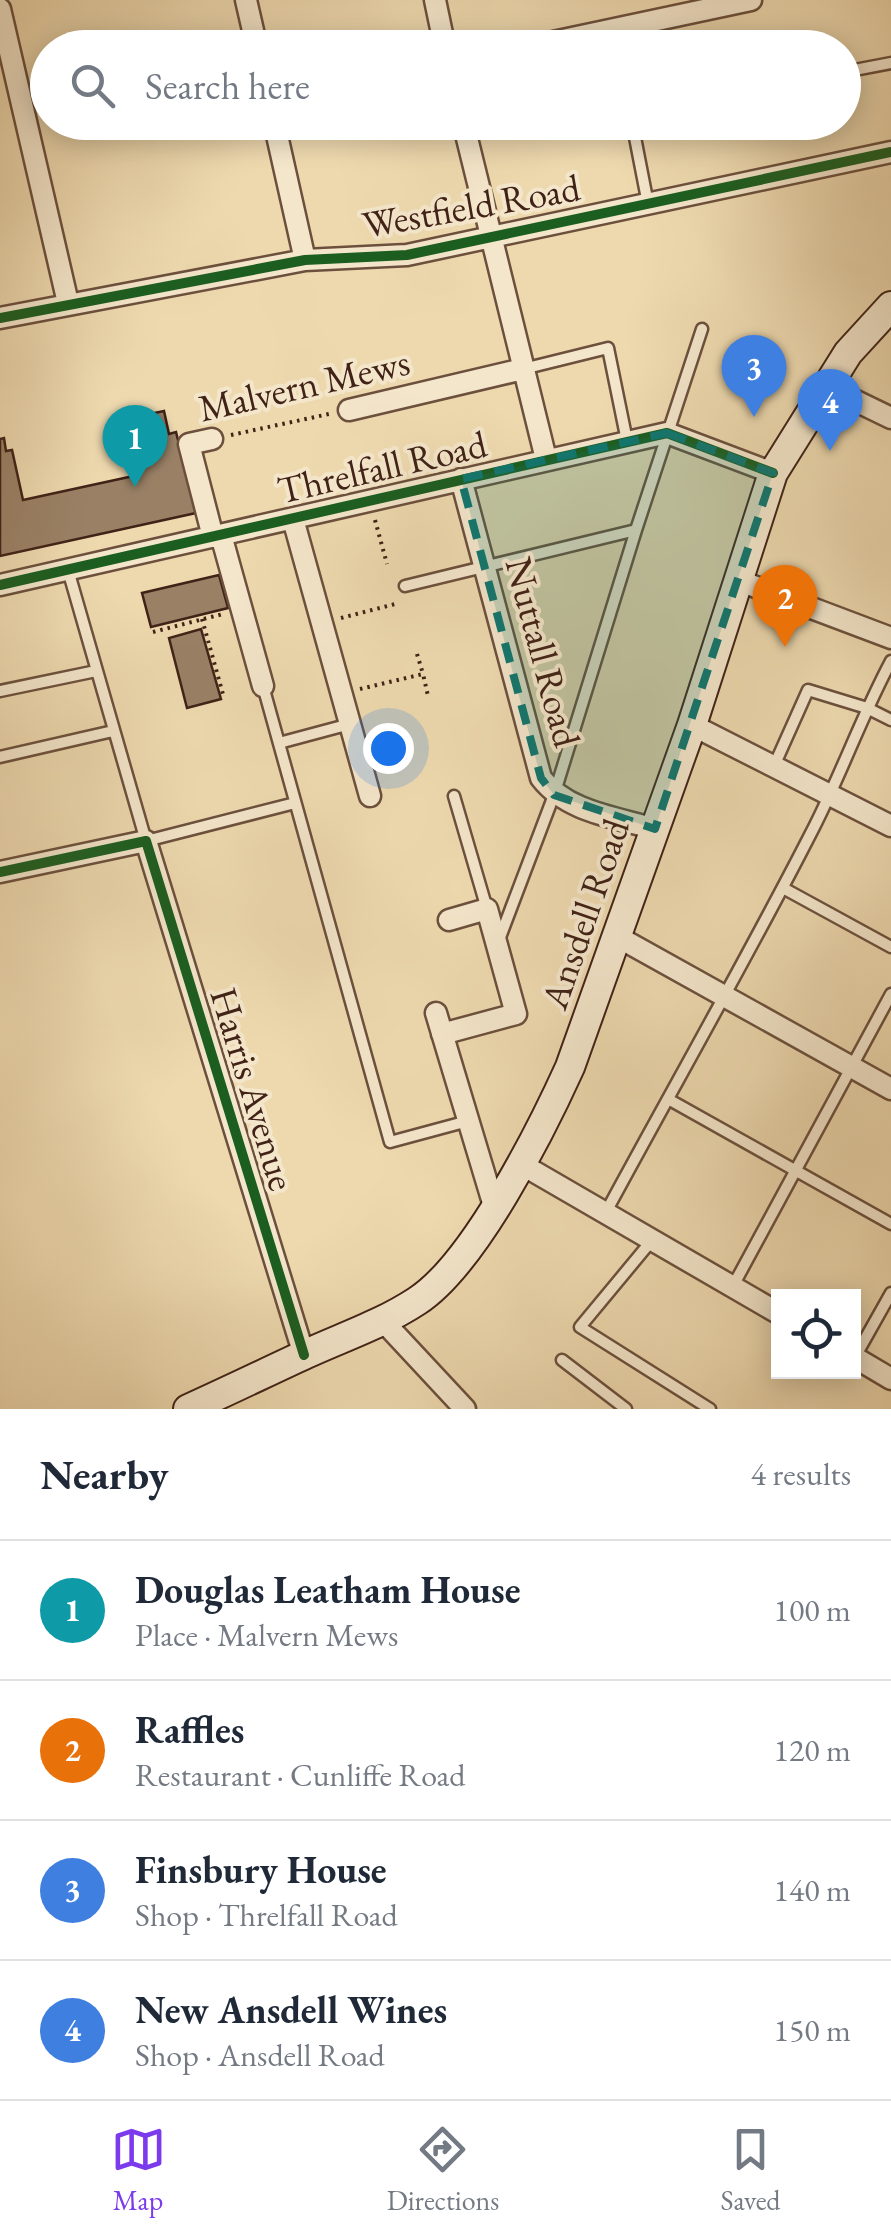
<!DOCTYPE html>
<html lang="en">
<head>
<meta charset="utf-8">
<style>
  :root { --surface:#fff; --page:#f2f2f3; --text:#1f2937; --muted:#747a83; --line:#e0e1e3; --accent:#7c3aed }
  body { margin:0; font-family:"EB Garamond",serif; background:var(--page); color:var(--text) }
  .controls { position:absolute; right:30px; bottom:30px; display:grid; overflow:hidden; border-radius:0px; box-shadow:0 5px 25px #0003 }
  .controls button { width:90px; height:90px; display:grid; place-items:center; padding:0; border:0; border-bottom:2px solid var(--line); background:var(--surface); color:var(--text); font:50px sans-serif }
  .you { position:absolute; left:388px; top:748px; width:35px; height:35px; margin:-25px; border:8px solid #fff; border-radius:50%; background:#1a73e8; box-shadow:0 0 0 15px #1a73e833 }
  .badge { display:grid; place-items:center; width:65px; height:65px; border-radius:50%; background:var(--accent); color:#fff; font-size:32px; font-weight:700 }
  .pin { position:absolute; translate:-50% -82px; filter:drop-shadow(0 2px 5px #0008) }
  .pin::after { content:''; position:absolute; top:52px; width:35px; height:30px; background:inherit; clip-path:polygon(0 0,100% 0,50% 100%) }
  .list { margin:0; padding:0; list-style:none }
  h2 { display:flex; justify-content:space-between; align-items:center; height:130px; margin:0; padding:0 40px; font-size:42px }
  h2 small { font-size:32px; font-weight:400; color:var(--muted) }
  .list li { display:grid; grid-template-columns:65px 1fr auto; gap:30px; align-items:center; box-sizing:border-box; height:140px; padding:0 40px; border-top:2px solid var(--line) }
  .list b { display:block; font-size:38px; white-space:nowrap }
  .list p { margin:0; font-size:32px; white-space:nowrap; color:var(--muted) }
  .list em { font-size:32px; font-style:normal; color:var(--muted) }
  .icon { flex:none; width:55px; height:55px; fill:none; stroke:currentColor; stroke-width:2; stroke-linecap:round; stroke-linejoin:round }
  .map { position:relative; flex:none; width:891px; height:1409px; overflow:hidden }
  .search { position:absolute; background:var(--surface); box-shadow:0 5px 25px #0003; left:30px; right:30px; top:30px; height:110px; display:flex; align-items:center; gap:25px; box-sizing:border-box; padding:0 35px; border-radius:55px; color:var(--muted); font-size:38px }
  .sheet { height:690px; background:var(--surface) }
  nav { display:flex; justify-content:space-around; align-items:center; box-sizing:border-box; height:140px; border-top:2px solid var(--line); background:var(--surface); font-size:28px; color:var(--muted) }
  nav a { display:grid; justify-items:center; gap:5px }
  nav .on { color:var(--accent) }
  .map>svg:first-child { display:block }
</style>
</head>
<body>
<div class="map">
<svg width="891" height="1409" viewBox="0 0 891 1409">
  <rect width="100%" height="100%" fill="#eed9af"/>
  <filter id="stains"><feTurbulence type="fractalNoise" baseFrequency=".002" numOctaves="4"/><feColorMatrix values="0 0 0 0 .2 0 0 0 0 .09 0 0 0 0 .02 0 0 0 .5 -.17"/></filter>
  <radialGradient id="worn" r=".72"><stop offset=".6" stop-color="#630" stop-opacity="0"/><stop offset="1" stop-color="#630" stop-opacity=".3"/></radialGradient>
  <path fill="#9a8166" stroke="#402217" stroke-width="2.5" d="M164,411L169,434L176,432L196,513L0,556V439L4,438L6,451L12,450L23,500L138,475L126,419Z
    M219,575L228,608L151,627L142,593Z
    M201,629L221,699L187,708L169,638Z"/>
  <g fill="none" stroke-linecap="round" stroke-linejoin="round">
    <g stroke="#6c503d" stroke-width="15">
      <path id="lane" d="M844,72L891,63
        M632,122L648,204
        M523,369L608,348L627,441
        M68,570L146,841L295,803
        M405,586L636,530
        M263,686L390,1142L468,1121
        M0,691L96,671
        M279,743L350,724
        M0,757L113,731
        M774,766L808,690L867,708L891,720
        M454,796L487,909
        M783,888L891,947
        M499,940L554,795L636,530L702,329
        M668,1099L891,1224
        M606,1212C674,1086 745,962 810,835C840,778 861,717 891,661
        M653,1239L580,1327L710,1409
        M733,1286L891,994
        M855,1357L891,1293
        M562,1360L626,1409"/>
    </g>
    <g stroke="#6c503d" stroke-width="25">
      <path id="street" d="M246,0L257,48
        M435,0L445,48
        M0,9L68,303
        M525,48L751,0
        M274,122L305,260
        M463,122L546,459
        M0,318L305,260L407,255L891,152
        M827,387L891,418
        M349,410L523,369
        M212,439L189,444L213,537
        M461,479L541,778C567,812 615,817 655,829
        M293,519L370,796
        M221,535L263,686
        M740,581L891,638
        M0,585L667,433L773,473
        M692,725L891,826
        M0,872L146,841L304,1355
        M618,937L891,1089
        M436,1013L494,1206
        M442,1034L516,1014L487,909L449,920
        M521,1164L778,1313
        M383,1321L465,1409
        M854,1357L891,1379"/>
    </g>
    <g stroke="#402217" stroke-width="32">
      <path id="secondary" d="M188,1409C228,1391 267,1372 306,1354C343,1337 382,1324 417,1301C474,1264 541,1131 570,1067L692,725L773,473L848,353L891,306"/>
    </g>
    <path stroke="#402217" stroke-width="4" stroke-dasharray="2.5 5" stroke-linecap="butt" d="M231,435L329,414
      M375,520L387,564
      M341,618L399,603
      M202,619L224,698
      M153,632L223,614
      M417,654L423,674
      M360,689L423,674L428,696"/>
    <use href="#lane" stroke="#f4e6cb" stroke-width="10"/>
    <use href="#street" stroke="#f4e6cb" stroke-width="20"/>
    <use href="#secondary" stroke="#f4e6cb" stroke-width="28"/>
    <g stroke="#f4e6cb" stroke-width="16">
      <path id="cycleway" d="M0,318L305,260L407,255L891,152
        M0,585L667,433L773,473
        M0,872L146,841L304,1355"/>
    </g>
    <use href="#cycleway" stroke="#1b5e20" stroke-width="10"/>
  </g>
  <path fill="#0f766e" fill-opacity="0.2" stroke="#0f766e" stroke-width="8" stroke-dasharray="20 12" stroke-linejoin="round" d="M667,433L773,473L655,829L554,795L541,778L461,479Z"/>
  <g text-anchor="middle" stroke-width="8" stroke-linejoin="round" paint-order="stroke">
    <g font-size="38" fill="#402217" stroke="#f4e6cb">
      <text transform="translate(471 206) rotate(-10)" y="13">Westfield Road</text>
      <text transform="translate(304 385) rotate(-13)" y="13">Malvern Mews</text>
      <text transform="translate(382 467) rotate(-13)" y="13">Threlfall Road</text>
      <text transform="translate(543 652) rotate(75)" y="13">Nuttall Road</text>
      <text transform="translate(585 914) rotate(-71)" y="13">Ansdell Road</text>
      <text transform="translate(253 1089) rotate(73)" y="13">Harris Avenue</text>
    </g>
  </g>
  <rect width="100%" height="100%" filter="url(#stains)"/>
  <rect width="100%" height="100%" fill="url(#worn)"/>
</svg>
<div class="controls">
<button><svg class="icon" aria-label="locate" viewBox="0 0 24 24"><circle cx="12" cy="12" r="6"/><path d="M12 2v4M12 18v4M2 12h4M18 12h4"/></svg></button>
</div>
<div class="you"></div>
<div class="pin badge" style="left:135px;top:487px;background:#0f9aa8">1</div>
<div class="pin badge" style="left:785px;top:647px;background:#e8710a">2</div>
<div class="pin badge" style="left:754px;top:417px;background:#3f7fe0">3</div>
<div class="pin badge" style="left:830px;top:451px;background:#3f7fe0">4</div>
<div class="search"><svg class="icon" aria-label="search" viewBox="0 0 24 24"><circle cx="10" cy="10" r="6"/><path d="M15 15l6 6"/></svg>Search here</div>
</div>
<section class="sheet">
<h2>Nearby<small>4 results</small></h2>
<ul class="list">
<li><span class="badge" style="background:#0f9aa8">1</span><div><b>Douglas Leatham House</b><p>Place · Malvern Mews</p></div><em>100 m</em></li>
<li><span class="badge" style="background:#e8710a">2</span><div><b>Raffles</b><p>Restaurant · Cunliffe Road</p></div><em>120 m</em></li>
<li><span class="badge" style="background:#3f7fe0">3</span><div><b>Finsbury House</b><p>Shop · Threlfall Road</p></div><em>140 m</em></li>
<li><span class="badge" style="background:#3f7fe0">4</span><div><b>New Ansdell Wines</b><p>Shop · Ansdell Road</p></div><em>150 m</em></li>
</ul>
</section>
<nav>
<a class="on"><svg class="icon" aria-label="map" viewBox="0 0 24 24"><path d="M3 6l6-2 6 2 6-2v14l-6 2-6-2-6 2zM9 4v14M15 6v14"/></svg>Map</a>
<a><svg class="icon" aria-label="directions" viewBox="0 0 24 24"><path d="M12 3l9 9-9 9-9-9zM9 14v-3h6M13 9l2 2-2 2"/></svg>Directions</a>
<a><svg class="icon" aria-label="saved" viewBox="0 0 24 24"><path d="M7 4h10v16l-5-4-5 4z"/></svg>Saved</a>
</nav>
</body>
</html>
